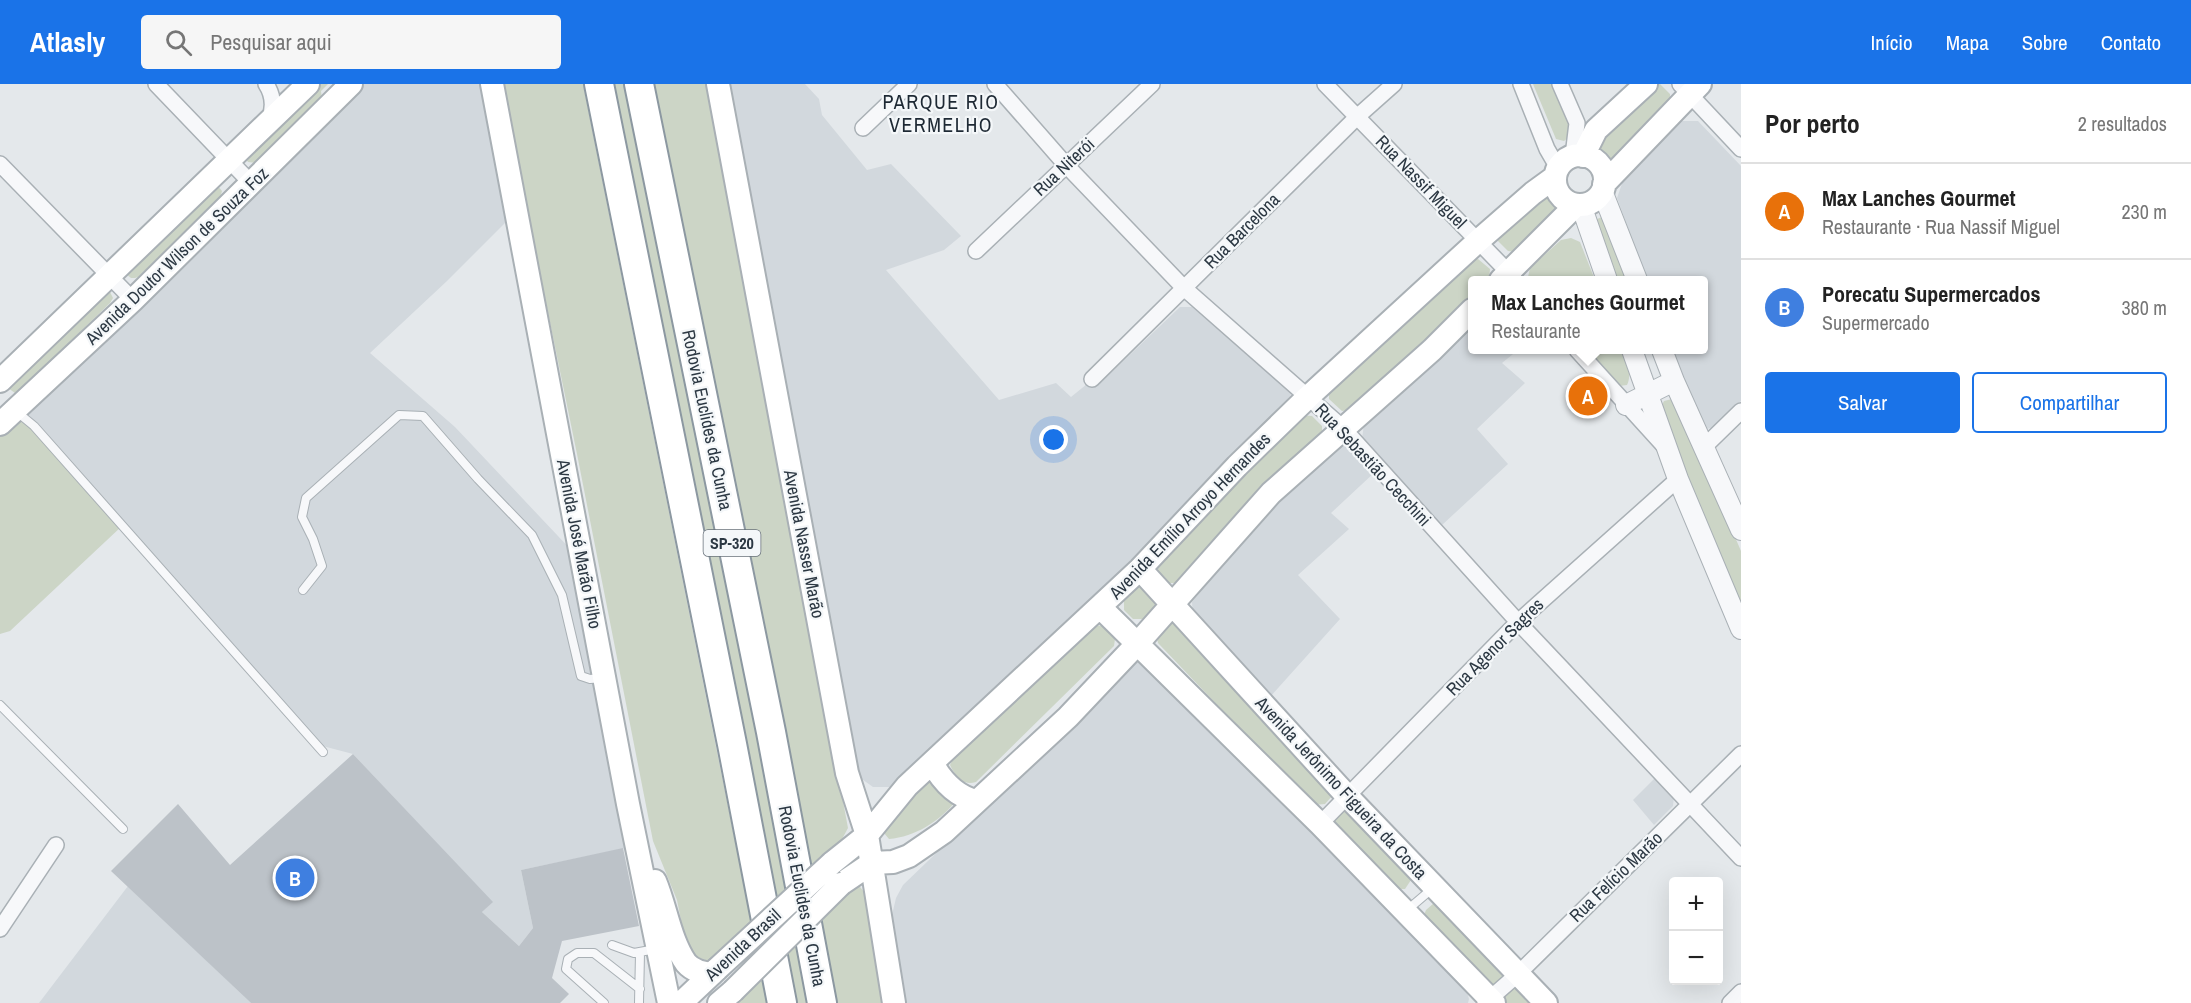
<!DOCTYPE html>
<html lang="pt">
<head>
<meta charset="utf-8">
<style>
  :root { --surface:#fff; --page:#f6f6f6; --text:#222; --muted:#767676; --line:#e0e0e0; --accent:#1a73e8 }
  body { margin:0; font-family:"Archivo Narrow",sans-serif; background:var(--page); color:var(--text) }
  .controls { position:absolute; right:18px; bottom:18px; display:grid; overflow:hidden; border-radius:6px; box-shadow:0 6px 24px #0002 }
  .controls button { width:54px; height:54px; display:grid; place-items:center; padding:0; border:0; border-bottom:2px solid var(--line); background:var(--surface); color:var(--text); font:30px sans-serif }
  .you { position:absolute; left:1054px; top:356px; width:21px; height:21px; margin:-15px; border:4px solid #fff; border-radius:50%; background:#1a73e8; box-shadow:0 0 0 9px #1a73e833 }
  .badge { display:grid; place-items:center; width:39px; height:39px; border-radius:50%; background:var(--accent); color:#fff; font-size:20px; font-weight:700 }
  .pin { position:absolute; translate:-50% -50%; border:3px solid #fff; box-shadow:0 2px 6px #0006 }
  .popup { position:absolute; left:1468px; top:192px; width:240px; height:78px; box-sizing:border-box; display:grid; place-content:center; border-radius:6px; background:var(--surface); filter:drop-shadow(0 2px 4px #0005); font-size:20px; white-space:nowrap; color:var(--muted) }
  .popup b { font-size:22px; color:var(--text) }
  .popup::after { content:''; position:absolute; left:50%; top:100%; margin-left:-12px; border:12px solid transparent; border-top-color:var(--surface) }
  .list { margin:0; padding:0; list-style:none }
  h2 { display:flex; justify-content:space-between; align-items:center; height:78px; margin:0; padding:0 24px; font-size:26px }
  h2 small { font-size:20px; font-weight:400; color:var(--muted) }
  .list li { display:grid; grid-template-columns:39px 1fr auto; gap:18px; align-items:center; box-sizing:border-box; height:96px; padding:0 24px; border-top:2px solid var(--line) }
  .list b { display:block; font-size:22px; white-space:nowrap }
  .list p { margin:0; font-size:20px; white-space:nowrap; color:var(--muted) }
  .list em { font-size:20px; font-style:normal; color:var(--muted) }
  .actions { display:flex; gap:12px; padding:18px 24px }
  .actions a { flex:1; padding:14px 0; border:2px solid var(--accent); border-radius:6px; text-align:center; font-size:21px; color:var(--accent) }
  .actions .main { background:var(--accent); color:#fff }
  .icon { flex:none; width:33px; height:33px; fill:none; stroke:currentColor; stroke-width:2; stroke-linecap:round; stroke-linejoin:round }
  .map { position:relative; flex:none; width:1741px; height:919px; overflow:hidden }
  header { display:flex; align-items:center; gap:36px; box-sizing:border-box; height:84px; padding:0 30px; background:var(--accent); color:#fff }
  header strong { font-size:28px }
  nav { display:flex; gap:33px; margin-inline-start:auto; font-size:21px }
  .search { width:420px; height:54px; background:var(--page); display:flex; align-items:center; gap:15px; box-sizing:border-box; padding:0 21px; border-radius:6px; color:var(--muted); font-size:22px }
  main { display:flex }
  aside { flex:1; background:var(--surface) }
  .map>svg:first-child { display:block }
</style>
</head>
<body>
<header>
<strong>Atlasly</strong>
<div class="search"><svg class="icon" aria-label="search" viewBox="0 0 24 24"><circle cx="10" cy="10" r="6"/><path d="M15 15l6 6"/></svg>Pesquisar aqui</div>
<nav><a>Início</a><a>Mapa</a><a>Sobre</a><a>Contato</a></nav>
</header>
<main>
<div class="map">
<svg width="1741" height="919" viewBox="0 0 1741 919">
  <rect width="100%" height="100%" fill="#e4e8eb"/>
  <path fill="#d2d8dd" d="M364,0H486L511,133L447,197L370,269L455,343L575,470L631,763L521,786L533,844L519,862L482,828L492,818L353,670L315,660L21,333L258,106Z
    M726,0H805L819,15L822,31L867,86L891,80L961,152L944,166L886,186L999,316L1056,299L1071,313L1087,300L1097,302L1180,223H1192L1291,307L1290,319L1136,474L893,703H873L859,693Z
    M1679,37H1698L1741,82V317L1717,342L1707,345L1699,338L1673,266H1704V196H1647L1617,114L1624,94Z
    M1472,240V266H1518L1502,279L1525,299L1477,345L1508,380L1442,441L1362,355L1364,340Z
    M1339,361L1354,364L1375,388L1331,429L1349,445L1298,491L1340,535L1269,614L1193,534L1192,518L1278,413Z
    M1142,575L1465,902L1469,915L1468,919H905L892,831L896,814L903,801L1133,580Z
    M1656,693L1674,712L1673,722L1654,741L1633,716Z
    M128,802L251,919H39Z"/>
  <path fill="#ccd5c6" d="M317,0H328L321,7L322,16L256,79L248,78L246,75Z
    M504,0H583L752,842L717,874L708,877L695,872L685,857L677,816L653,757L577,370L510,43Z
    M608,0H631L795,802L776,819Z
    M646,0H709L848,744L840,759L807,791Z
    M1533,0H1553L1570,43L1568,54L1564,57L1556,55Z
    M1660,0L1670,10V19L1606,84L1591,68L1652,2Z
    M217,101L222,107L220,114L138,193L135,194H131L126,190Z
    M1549,104L1556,120L1562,125L1517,168L1508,167L1498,157V148Z
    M1602,133L1632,196H1610L1592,137Z
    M1571,154L1580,158L1595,196H1530L1528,193L1530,184L1561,156Z
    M1478,175L1490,185L1489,195L1472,196V213L1426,261L1352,326L1342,327L1329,315V305L1468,177Z
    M109,206L113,214L110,219L20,306L15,309L8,304Z
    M1586,266H1621C1625,277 1633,289 1627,301L1619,302Z
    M1672,315L1677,319L1741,467V520L1661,331V323L1664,317Z
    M1300,331L1312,332L1322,342V351L1180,499H1169L1158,488V476Z
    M21,333L122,442L10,547L0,550V353Z
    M1136,503H1141L1156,516V522L1146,535H1133L1124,526V513Z
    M1168,539L1178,540L1333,711L1325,720L1313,721L1158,559L1156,550Z
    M1091,541L1104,542L1115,555L1114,562L976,698C962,702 956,693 950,681L954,673Z
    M930,694L956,717C940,737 915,753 889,755L884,749L883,741Z
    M1352,725L1409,784L1411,796L1405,805H1395L1332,744L1333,735L1342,726Z
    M857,799L864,808L882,919H830L815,840Z
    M1434,819L1446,821L1503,880L1504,893L1496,900H1485L1422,836L1426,826Z
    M802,853L815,919H793L783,870Z
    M764,887L771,919H729Z
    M1512,903H1524L1539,919H1505L1503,911Z"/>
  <path fill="#bcc2c8" d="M353,670L493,818L482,828L519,862L533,844L521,786L623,764L639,842L562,857L552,894L569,910L560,919H251L111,787L178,720L230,781Z"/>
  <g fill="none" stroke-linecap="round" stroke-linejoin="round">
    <g stroke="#a9b0b5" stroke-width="10">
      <path id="service" d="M17,328L34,342L323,668
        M303,506L322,482L313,455L302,433L306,414L399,331L423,332L478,395L532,451L562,511L581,592L590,595L603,594
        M0,621L123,745
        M1406,827L1433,804
        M612,861L634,869L656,865
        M604,919L566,885L568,875L577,869H594L640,905
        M639,919L640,869"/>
    </g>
    <g stroke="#a9b0b5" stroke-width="18">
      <path id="minor" d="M156,0L252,100
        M266,0C274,12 274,24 269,37
        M995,0L1066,81L1184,204L1343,344L1518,538L1741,774
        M1325,0L1514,194
        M1521,0L1547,65L1558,84
        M1560,0L1577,39L1573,72
        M1680,0L1741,65
        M863,44L909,0
        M0,80L133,216
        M976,167L1152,0
        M1577,266L1665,363
        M1092,295L1358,32L1394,0
        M1704,363L1741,327
        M1320,740L1518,538L1678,395
        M0,845L56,761
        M1485,919L1518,890L1741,670
        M1730,919L1741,908"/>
    </g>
    <g stroke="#a9b0b5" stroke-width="22">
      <path id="tertiary" d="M1602,107L1637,196
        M1581,121L1607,196
        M1632,266L1678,395L1741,545
        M1662,266L1674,297L1741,446
        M1626,321L1674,297"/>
    </g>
    <g stroke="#a9b0b5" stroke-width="26">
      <path id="secondary" d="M492,0L628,720L669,919
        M718,0L847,689L867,751L894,919
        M1555 96a25 25 0 1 1 50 0a25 25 0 1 1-50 0Z
        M1583,72L1596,46L1646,0
        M1604,100L1700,0
        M1501,196L1576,121
        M0,297L308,0
        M0,340L133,216L351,0
        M1140,485L1348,713L1546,919
        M1100,523L1320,740L1494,919
        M932,679C942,697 955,712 976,717
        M832,779L867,751L907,702L1140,485L1237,382L1308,313L1478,157L1533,109L1555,93
        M655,797C666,823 670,856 686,879C693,887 702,889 712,890
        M841,800L872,779L893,778L909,772L944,748L1068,633L1138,559L1271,409L1432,266L1472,226
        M681,919L717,885
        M719,919L733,907"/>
    </g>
    <g stroke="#8c98a1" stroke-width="32">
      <path id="motorway" d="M599,0L732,660L782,919
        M639,0L771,648L822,919"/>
    </g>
    <use href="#service" stroke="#f7f8fa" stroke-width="8"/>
    <use href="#minor" stroke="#f7f8fa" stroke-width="15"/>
    <use href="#tertiary" stroke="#f7f8fa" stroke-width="20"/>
    <use href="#secondary" stroke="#fff" stroke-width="22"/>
    <use href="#motorway" stroke="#fff" stroke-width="28"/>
    <g stroke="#a9b0b5" stroke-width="26" stroke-linecap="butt">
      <path id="secondary-bridge" d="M717,885L832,779
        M733,907L841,800"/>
    </g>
    <use href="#secondary-bridge" stroke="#fff" stroke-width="22"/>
  </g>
  <g text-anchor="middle" stroke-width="4.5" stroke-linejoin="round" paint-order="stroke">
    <rect fill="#f4f7f9" stroke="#68717a" stroke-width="1.5" x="703.5" y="446" width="57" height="26" rx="4.5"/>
    <g font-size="16" font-weight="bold" fill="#2c3843">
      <text x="732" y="465">SP-320</text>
    </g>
    <g font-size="18" fill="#2c3843" stroke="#f4f7f9">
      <text transform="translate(1064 83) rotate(-43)" y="6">Rua Niterói</text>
      <text transform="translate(1421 98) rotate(46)" y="6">Rua Nassif Miguel</text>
      <text transform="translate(1242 147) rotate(-45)" y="6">Rua Barcelona</text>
      <text transform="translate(177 172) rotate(-44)" y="6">Avenida Doutor Wilson de Souza Foz</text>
      <text transform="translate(707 336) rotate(78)" y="6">Rodovia Euclides da Cunha</text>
      <text transform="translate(1373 381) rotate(47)" y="6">Rua Sebastião Cecchini</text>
      <text transform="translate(1190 432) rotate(-46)" y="6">Avenida Emílio Arroyo Hernandes</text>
      <text transform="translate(579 460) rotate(79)" y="6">Avenida José Marão Filho</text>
      <text transform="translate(804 460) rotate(79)" y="6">Avenida Nasser Marão</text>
      <text transform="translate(1495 563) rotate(-45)" y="6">Rua Agenor Sagres</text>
      <text transform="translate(1341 704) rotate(47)" y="6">Avenida Jerônimo Figueira da Costa</text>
      <text transform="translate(1616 793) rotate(-44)" y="6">Rua Felício Marão</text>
      <text transform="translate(802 812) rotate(79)" y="6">Rodovia Euclides da Cunha</text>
      <text transform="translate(743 861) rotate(-43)" y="6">Avenida Brasil</text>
    </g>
    <g font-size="20" letter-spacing="1.5" fill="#1e2934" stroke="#f4f7f9">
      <text x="941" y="25">PARQUE RIO<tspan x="941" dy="23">VERMELHO</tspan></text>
    </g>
  </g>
</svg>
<div class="controls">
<button>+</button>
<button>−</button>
</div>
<div class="you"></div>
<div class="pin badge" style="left:1588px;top:312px;background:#e8710a">A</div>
<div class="popup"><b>Max Lanches Gourmet</b>Restaurante</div>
<div class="pin badge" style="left:295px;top:794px;background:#3f7fe0">B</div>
</div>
<aside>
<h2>Por perto<small>2 resultados</small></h2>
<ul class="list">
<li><span class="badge" style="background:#e8710a">A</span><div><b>Max Lanches Gourmet</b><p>Restaurante · Rua Nassif Miguel</p></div><em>230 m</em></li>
<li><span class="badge" style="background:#3f7fe0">B</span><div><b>Porecatu Supermercados</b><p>Supermercado</p></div><em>380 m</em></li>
</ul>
<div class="actions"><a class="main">Salvar</a><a>Compartilhar</a></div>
</aside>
</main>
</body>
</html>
